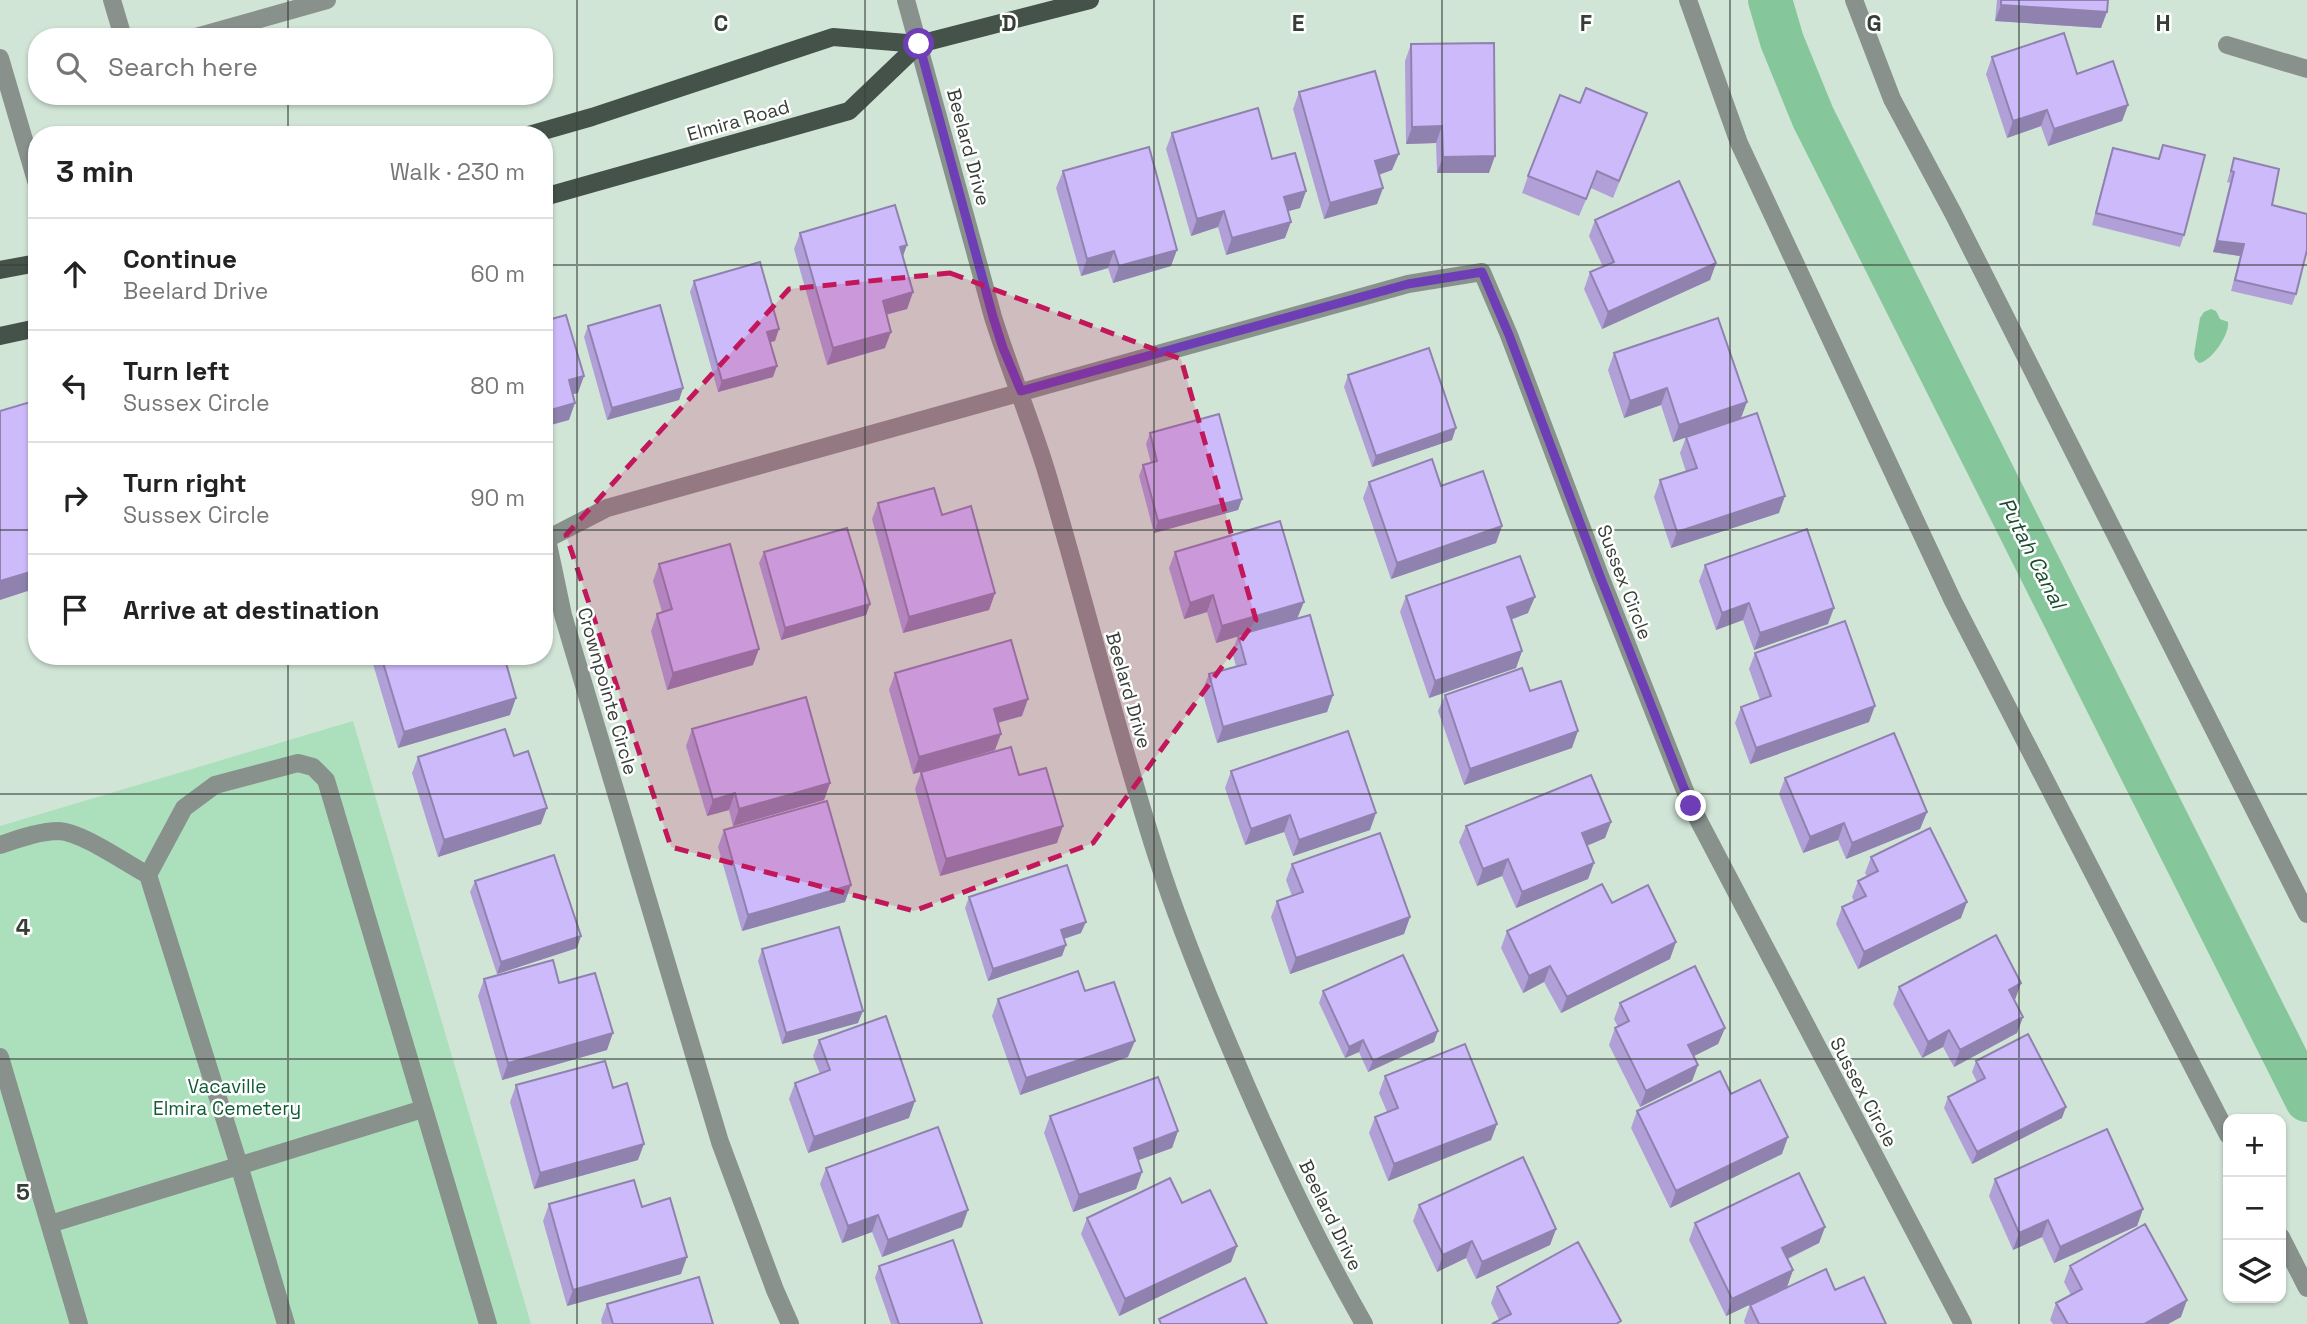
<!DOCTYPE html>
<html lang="en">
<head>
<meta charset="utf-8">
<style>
  :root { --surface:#fff; --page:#f2f2f2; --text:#222; --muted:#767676; --line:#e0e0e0 }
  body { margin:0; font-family:"Space Grotesk",sans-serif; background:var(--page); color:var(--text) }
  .controls { position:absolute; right:21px; bottom:21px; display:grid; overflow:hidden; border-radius:14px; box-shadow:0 2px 5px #0004 }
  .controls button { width:63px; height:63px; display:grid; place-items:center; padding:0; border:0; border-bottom:2px solid var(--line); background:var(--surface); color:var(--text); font:35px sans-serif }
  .stop { position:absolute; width:21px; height:21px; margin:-16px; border:5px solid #6e3eb6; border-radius:50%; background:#fff }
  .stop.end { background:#6e3eb6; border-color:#fff; box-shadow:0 2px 7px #0008 }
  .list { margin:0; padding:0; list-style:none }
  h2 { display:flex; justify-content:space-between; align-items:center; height:91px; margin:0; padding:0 28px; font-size:30px }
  h2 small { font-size:23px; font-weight:400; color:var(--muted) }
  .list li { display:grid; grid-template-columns:46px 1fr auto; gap:21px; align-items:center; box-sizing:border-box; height:112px; padding:0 28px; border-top:2px solid var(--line) }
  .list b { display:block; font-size:26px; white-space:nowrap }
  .list p { margin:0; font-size:23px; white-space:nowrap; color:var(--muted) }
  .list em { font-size:23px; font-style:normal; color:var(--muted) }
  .icon { flex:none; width:38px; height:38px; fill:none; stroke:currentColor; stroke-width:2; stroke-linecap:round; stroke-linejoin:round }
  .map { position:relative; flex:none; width:2307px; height:1324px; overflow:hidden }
  .search { position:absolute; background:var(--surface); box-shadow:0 2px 5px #0004; left:28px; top:28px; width:525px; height:77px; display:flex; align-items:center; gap:18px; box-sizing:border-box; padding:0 24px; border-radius:28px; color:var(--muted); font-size:26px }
  .panel { position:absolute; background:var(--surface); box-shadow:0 2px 5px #0004; left:28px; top:126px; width:525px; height:539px; border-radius:28px }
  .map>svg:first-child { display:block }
</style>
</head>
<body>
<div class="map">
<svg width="2307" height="1324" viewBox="0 0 2307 1324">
  <rect width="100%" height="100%" fill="#d1e5d7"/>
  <path fill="#ace0bc" d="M353,721L531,1324H0V826Z"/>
  <path fill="#85c79b" d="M2211,309L2216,311L2220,319L2228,322C2230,334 2211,362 2199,363L2195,359L2194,354L2200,318L2204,312Z"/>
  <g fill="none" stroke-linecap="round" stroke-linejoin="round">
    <path stroke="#85c79b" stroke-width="44" d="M1770,0L1782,41L1813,117L2307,1100"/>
    <path stroke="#89918c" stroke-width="18" d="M112,0L123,37
      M906,0L993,317C1009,368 1030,418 1046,470C1085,600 1116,731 1158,860C1179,925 1205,989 1232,1052C1271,1145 1314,1236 1364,1324
      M1688,0L1739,143L1953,601L2228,1135
      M1854,0L1892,99L1953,213L2307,914
      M196,37L327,0
      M2227,45L2307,69
      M0,58L37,184
      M0,845C18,839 40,831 59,831C82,832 127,864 148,875L184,808L215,785L298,763L313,767L326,780L488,1324
      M148,875L239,1165L286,1324
      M0,1057L79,1324
      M50,1224L423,1109
      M2281,1237L2307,1288
      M790,1324L775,1290L720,1142L563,615L547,539L607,508L1408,284L1482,272L1509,335L1600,576L1691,806L1963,1324"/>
    <path stroke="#445249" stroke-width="18" d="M529,135L592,117L833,37L919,44L1090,0
      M544,197L849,111L919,44
      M0,270L37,263
      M0,336L37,328"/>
  </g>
  <path fill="#b0a0d7" d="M1997,0H2108L2101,28L1995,21Z
    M1411,44L1489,173H1437L1436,143L1406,144L1405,61Z
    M1992,57L2077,74L2128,105L2122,121L2048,146L2041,126L2007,138L1986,74Z
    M1299,92L1392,170L1379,175L1383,188L1377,204L1324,219L1293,109Z
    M1580,103L1647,113L1613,198L1591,188L1579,216L1522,193L1528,176Z
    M1172,133L1272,159L1306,191L1300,208L1288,211L1285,238L1226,255L1218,227L1191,236L1166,149Z
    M2163,145L2184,235L2180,247L2092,225L2109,159L2113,148L2158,159Z
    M2234,158L2272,205L2296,294L2292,305L2231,291L2240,256L2213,252L2230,183L2227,182Z
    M1063,171L1171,266L1113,283L1108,268L1081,276L1056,188Z
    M1595,220L1716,263L1710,280L1602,329L1584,289L1590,272L1603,267L1589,236Z
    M800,233L903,257L913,292L907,309L886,315L885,348L827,365L794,249Z
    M694,281L775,341L770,342L773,377L718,392L690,292Z
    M588,326L683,388L679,400L607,420L584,337Z
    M1614,353L1741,418L1779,513L1671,548L1654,497L1660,480L1686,472L1680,453L1686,437L1673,442L1661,405L1624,418L1608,370Z
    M1348,375L1452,440L1372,467L1344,387Z
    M1150,433L1242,499L1238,510L1154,533L1139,476L1143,465L1151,463L1146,444Z
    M1369,482L1441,486L1502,526L1496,543L1391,579L1363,498Z
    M878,503L942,515L995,593L989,610L903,633L872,519Z
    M764,552L870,604L866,615L781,640L759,563Z
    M1175,552L1298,618L1333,695L1327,712L1217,743L1202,691L1209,674L1236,666L1232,652L1238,636L1216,643L1207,612L1184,619L1169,568Z
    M659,564L753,665L667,690L651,631L657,614L662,612L653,581Z
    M1705,565L1828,624L1754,650L1743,620L1716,630L1699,581Z
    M1406,596L1528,613L1511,620L1522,651L1516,668L1429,698L1400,612Z
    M1755,653L1869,722L1750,764L1735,723L1741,707L1760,700L1749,669Z
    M376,656H504L510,715L398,748L373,664Z
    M895,673L1022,716L998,723L995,750L913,774L889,690Z
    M1530,691L1572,748L1464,785L1438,711L1445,695Z
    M692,729L830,783L824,800L733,826L729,810L707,816L686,746Z
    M514,756L541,824L438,857L412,773L418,757Z
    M1231,771L1370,830L1293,856L1284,832L1245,845L1225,788Z
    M921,772L1057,843L940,876L915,789Z
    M1785,778L1927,812L1920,829L1846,859L1838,840L1803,853L1779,794Z
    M1611,822L1605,838L1587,846L1594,863L1588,879L1516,908L1502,876L1477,886L1459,842L1466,826Z
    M724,830L845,902L742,931L718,847Z
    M1871,857L1961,918L1858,969L1836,924L1842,907L1854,901L1852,897L1858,881L1867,876L1865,873Z
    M1292,864L1410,917L1404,934L1290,974L1271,917L1277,901L1292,896L1286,880Z
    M475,881L577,948L497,974L470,892Z
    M969,897L1081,933L1064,939L1062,956L988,981L965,908Z
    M1612,903L1670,959L1561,1013L1544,982L1523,993L1501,948L1507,931Z
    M762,949L858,1023L782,1044L758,961Z
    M484,979L607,1050L502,1080L478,996Z
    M2021,983L2014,1000L2023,1017L2017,1033L1954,1067L1943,1047L1922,1058L1893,1004L1899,987Z
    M1085,991L1128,1057L1020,1095L992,1016L998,999Z
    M1323,991L1434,1042L1368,1072L1359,1052L1345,1058L1319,1003Z
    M1620,1003L1725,1028L1718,1044L1694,1056L1698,1065L1692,1081L1640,1107L1609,1045L1615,1028L1618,1027L1614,1019Z
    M819,1040L909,1118L808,1153L789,1099L795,1083L820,1074L813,1056Z
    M1976,1061L2062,1118L1972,1164L1944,1108L1948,1097L1977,1082L1972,1072Z
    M1385,1076L1497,1124L1491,1140L1388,1181L1369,1133L1375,1117L1387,1112L1379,1093Z
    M516,1085L613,1088L638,1160L534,1189L510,1102Z
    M1731,1094L1782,1154L1670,1208L1631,1128L1637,1111Z
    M1050,1116L1178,1131L1172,1148L1138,1160L1142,1172L1136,1189L1073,1212L1044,1133Z
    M826,1168L962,1227L882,1257L872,1232L842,1243L820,1184Z
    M1995,1179L2143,1209L2137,1226L2054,1263L2042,1237L2013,1250L1989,1196Z
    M1182,1203L1237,1246L1231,1262L1119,1316L1081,1234L1087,1218Z
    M549,1204L642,1207L681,1274L567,1306L543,1221Z
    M1419,1205L1556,1229L1550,1245L1476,1279L1466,1258L1437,1272L1413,1221Z
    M1695,1223L1825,1227L1819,1243L1788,1259L1793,1270L1787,1287L1726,1316L1689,1240Z
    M879,1266L982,1323L981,1324H891L875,1278Z
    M2070,1266L2181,1317L2168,1324H2053L2050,1320L2056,1303L2071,1295L2064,1282Z
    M1497,1287L1621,1321L1499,1320L1491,1303Z
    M1835,1290L1886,1324H1745L1744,1321L1750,1305Z
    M607,1304L713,1324H602L601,1320Z"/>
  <path fill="#9082af" d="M2001,5L2107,12L2101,28L1995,21Z
    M2128,105L2122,121L2048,146L2054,129Z
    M2047,110L2041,126L2007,138L2013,121Z
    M1442,126L1436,143L1406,144L1412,127Z
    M1399,154L1392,170L1369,178L1375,161Z
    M1495,156L1489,173H1437L1443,157Z
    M1383,188L1377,204L1324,219L1330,203Z
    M1306,191L1300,208L1278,214L1284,197Z
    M1224,211L1218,227L1191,236L1197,219Z
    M1291,222L1285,238L1226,255L1232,238Z
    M2217,241L2244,244L2240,256L2213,252Z
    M907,245L901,262L900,247Z
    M1177,250L1171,266L1113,283L1119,266Z
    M1114,251L1108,268L1081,276L1087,259Z
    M1716,263L1710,280L1602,329L1608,312Z
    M913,292L907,309L876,317L883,301Z
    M779,329L775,341L763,344L767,332Z
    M891,332L885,348L827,365L833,348Z
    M777,366L773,377L718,392L722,381Z
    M584,376L578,393L563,397L569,380Z
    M683,388L679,400L607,420L612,408Z
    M1667,388L1661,405L1624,418L1630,401Z
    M1747,402L1741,418L1673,442L1679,425Z
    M575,403L569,420L544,427V412Z
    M1456,428L1452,440L1372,467L1376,456Z
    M1785,496L1779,513L1671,548L1677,532Z
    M1242,499L1238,510L1154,533L1158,521Z
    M1502,526L1496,543L1391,579L1397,563Z
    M37,570V588L0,600V581Z
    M995,593L989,610L903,633L909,617Z
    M1213,595L1207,612L1184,619L1190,603Z
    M1535,597L1528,613L1501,623L1507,607Z
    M1304,602L1297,619L1216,643L1222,626Z
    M1749,603L1743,620L1716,630L1722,613Z
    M870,604L866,615L781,640L785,628Z
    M1834,608L1828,624L1754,650L1760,633Z
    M759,649L753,665L667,690L673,673Z
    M1522,651L1516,668L1429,698L1435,681Z
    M1333,695L1327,712L1217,743L1223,727Z
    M516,698L510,715L398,748L404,732Z
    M1028,699L1022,716L988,725L994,709Z
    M1875,706L1869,722L1750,764L1756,748Z
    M1578,731L1572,748L1464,785L1470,769Z
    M1001,734L995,750L913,774L919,757Z
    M830,783L824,800L733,826L739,809Z
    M735,793L729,810L707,816L713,800Z
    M547,808L541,824L438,857L444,840Z
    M1927,812L1920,829L1846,859L1852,843Z
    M1376,813L1370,830L1293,856L1299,840Z
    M1290,815L1284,832L1245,845L1251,829Z
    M1611,822L1605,838L1576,850L1582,833Z
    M1844,823L1838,840L1803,853L1810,837Z
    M1063,826L1057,843L940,876L946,859Z
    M1508,859L1502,876L1477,886L1483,869Z
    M1594,863L1588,879L1516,908L1522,892Z
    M851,885L845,902L742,931L748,915Z
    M1967,902L1961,918L1858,969L1864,952Z
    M1410,917L1404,934L1290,974L1296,958Z
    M1086,922L1081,933L1057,941L1061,930Z
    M581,936L577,948L497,974L501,962Z
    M1676,942L1670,959L1561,1013L1567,997Z
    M1066,945L1062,956L988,981L993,969Z
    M1550,966L1544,982L1523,993L1529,976Z
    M2021,983L2015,1000L2003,1006L2009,990Z
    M863,1011L858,1023L782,1044L786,1033Z
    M2023,1017L2017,1033L1954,1067L1960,1050Z
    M1725,1028L1718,1044L1682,1062L1688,1045Z
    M1949,1030L1943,1047L1922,1058L1928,1042Z
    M1438,1031L1434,1042L1368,1072L1373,1061Z
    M613,1033L607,1050L502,1080L508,1063Z
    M1363,1040L1359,1052L1345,1058L1349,1047Z
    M1135,1041L1128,1057L1020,1095L1026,1078Z
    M1698,1065L1692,1081L1640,1107L1646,1091Z
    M915,1101L909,1118L808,1153L814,1137Z
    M2066,1107L2062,1118L1972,1164L1977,1152Z
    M1497,1124L1491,1140L1388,1181L1394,1164Z
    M1178,1131L1172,1148L1128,1164L1134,1148Z
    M1788,1137L1782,1154L1670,1208L1676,1191Z
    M644,1144L638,1160L534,1189L540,1173Z
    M1142,1172L1136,1189L1073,1212L1079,1195Z
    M2143,1209L2137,1226L2054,1263L2060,1247Z
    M968,1210L962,1227L882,1257L888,1240Z
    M878,1215L872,1232L842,1243L848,1226Z
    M2048,1220L2042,1237L2013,1250L2019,1233Z
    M1825,1227L1819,1243L1776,1264L1782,1248Z
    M1556,1229L1550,1245L1476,1279L1482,1262Z
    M1472,1241L1466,1258L1437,1272L1443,1255Z
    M1237,1246L1231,1262L1119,1316L1125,1299Z
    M687,1257L681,1274L567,1306L573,1290Z
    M1793,1270L1787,1287L1726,1316L1732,1299Z
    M2187,1300L2181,1317L2168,1324H2144Z"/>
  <path fill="#cdbafa" stroke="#9082af" stroke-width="2" d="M2001,0H2108L2107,12L2001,5Z
    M2064,33L2077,74L2113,61L2128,105L2054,129L2047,110L2013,121L1992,57Z
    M1494,43L1495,156L1443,157L1442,126L1412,127L1411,44Z
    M1375,71L1399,154L1375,161L1383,188L1330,203L1299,92Z
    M1586,88L1647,113L1619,181L1597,171L1586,199L1528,176L1560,95L1580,103Z
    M1258,108L1272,159L1295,153L1306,191L1284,197L1291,222L1232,238L1224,211L1197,219L1172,133Z
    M2163,145L2205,155L2184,235L2096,213L2113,148L2159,159Z
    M1149,147L1177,250L1119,266L1114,251L1087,259L1063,171Z
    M2234,158L2279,169L2272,205L2307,214V250L2296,294L2235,280L2244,244L2217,241L2234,172L2231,171Z
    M1679,181L1716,263L1608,312L1590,272L1614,262L1595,220Z
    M895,205L907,245L900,247L913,292L883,301L891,332L833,348L800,233Z
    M760,262L779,329L767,332L777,366L722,381L694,281Z
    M660,305L683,388L612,408L588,326Z
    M566,315L584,376L569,380L575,403L544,412V321Z
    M1718,318L1747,402L1679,425L1667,388L1630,401L1614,353Z
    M1429,348L1456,428L1376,456L1348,375Z
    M37,400V570L0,581V411Z
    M1757,413L1785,496L1677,532L1660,480L1697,468L1686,437Z
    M1219,414L1242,499L1158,521L1143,465L1157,461L1150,433Z
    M1432,459L1441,486L1483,471L1502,526L1397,563L1369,482Z
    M934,488L942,515L971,506L995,593L909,617L878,503Z
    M1280,521L1304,602L1222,626L1213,595L1190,603L1175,552Z
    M847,528L870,604L785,628L764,552Z
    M1807,529L1834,608L1760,633L1749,603L1722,613L1705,565Z
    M730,544L759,649L673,673L657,614L672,609L659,564Z
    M1520,556L1535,597L1507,607L1522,651L1435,681L1406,596Z
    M1310,615L1333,695L1223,727L1209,674L1246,664L1238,635Z
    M1845,621L1875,706L1756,748L1741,707L1771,696L1755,653Z
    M1011,640L1028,699L994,709L1001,734L919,757L895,673Z
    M381,656H504L516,698L404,732Z
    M1522,668L1530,691L1561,681L1578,731L1470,769L1445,695Z
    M806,697L830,783L739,809L735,793L713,800L692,729Z
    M505,729L514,756L528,751L547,808L444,840L418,757Z
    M1348,731L1376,813L1299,840L1290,815L1251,829L1231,771Z
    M1894,733L1927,812L1852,843L1844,823L1810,837L1785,778Z
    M1011,747L1019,775L1046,768L1063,826L946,859L921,772Z
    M1591,775L1611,822L1582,833L1594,863L1522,892L1508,859L1483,869L1466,826Z
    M827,801L851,885L748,915L724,830Z
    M1930,828L1967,902L1864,952L1842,907L1866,896L1858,881L1878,871L1871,857Z
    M1380,833L1410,917L1296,958L1277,901L1303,892L1292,864Z
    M554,855L581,936L501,962L475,881Z
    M1067,865L1086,922L1061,930L1066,945L993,969L969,897Z
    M1602,884L1612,903L1648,885L1676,942L1567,997L1550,966L1529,976L1507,931Z
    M839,927L863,1011L786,1033L762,949Z
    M1996,935L2021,983L2009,990L2023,1017L1960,1050L1949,1030L1928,1042L1899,987Z
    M1403,955L1438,1031L1373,1061L1363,1040L1349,1047L1323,991Z
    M553,960L559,983L595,973L613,1033L508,1063L484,979Z
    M1695,966L1725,1028L1688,1045L1698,1065L1646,1091L1615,1028L1629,1021L1620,1003Z
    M1078,971L1085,991L1114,982L1135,1041L1026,1078L998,999Z
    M886,1016L915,1101L814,1137L795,1083L830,1070L819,1040Z
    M2028,1034L2066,1107L1977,1152L1948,1097L1985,1078L1976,1061Z
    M1465,1044L1497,1124L1394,1164L1375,1117L1398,1108L1385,1076Z
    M605,1061L613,1088L627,1083L644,1144L540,1173L516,1085Z
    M1720,1071L1731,1094L1760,1080L1788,1137L1676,1191L1637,1111Z
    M1158,1077L1178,1131L1134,1148L1142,1172L1079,1195L1050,1116Z
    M938,1127L968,1210L888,1240L878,1215L848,1226L826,1168Z
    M2107,1129L2143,1209L2060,1247L2048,1220L2019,1233L1995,1179Z
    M1523,1157L1556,1229L1482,1262L1472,1241L1443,1255L1419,1205Z
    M1799,1173L1825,1227L1782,1248L1793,1270L1732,1299L1695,1223Z
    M1170,1178L1182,1203L1210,1190L1237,1246L1125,1299L1087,1218Z
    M634,1180L642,1207L670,1198L687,1257L573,1290L549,1204Z
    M2145,1224L2187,1300L2144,1324H2068L2056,1303L2082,1289L2070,1266Z
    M953,1240L982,1323L978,1324H899L879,1266Z
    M1578,1242L1621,1321L1616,1324H1492L1511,1314L1497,1287Z
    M1826,1269L1835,1290L1864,1277L1886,1324H1759L1750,1305Z
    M699,1277L713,1324H613L607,1304Z
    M1245,1278L1267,1324H1161L1159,1319Z"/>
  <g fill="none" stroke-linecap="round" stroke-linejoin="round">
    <path stroke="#6e3eb6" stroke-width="9" d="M919,44L993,317L1003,348L1021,391L1408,284L1482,272L1509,335L1600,576L1691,806"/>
  </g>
  <path fill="#c2185b" fill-opacity="0.2" stroke="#c2185b" stroke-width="5" stroke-dasharray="14 9" stroke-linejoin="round" d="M950,273L1181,359L1256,620L1093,843L914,911L671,847L566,535L789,289Z"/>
  <path fill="none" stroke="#363e38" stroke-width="2" stroke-opacity="0.55" d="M288,0V37M577,0V1324M865,0V1324M1154,0V1324M1442,0V1324M1730,0V1324M2019,0V1324M288,96V135M0,265H37M544,265H2307M0,530H37M544,530H2307M288,656V1324M0,794H2307M0,1059H2307"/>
  <g text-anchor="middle" stroke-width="5" stroke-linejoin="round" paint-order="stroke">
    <g font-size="19" fill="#363e38" stroke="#fff">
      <text transform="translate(738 120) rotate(-16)" y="7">Elmira Road</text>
      <text transform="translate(969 147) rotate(75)" y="7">Beelard Drive</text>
      <text transform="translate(1625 582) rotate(69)" y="7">Sussex Circle</text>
      <text transform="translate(1129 690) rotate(74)" y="7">Beelard Drive</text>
      <text transform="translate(608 691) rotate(74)" y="7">Crownpointe Circle</text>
      <text transform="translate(1864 1092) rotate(62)" y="7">Sussex Circle</text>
      <text transform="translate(1331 1215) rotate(64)" y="7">Beelard Drive</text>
    </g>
    <g font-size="19" fill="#0f5c34" stroke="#fff">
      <text x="227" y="1093">Vacaville<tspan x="227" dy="22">Elmira Cemetery</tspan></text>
    </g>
    <g font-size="21" font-style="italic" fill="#1c4d30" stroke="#fff">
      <text transform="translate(2032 553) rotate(63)" y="7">Putah Canal</text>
    </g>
  </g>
  <g font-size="23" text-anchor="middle" font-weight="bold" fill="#363e38" stroke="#fff" stroke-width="5" stroke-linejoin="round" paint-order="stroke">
    <text x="721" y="31">C</text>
    <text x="1009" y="31">D</text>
    <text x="1298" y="31">E</text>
    <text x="1586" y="31">F</text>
    <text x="1874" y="31">G</text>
    <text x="2163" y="31">H</text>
    <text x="23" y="935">4</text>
    <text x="23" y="1200">5</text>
  </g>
</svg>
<div class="controls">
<button>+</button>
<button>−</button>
<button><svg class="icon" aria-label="layers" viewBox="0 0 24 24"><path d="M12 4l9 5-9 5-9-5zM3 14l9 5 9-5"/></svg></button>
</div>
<div class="stop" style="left:919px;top:44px"></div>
<div class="stop end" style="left:1691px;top:806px"></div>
<div class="search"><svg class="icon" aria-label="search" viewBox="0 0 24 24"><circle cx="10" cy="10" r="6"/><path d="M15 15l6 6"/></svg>Search here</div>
<section class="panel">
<h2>3 min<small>Walk · 230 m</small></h2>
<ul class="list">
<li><svg class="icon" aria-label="ahead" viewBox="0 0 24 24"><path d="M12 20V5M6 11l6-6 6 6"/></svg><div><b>Continue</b><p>Beelard Drive</p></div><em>60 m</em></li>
<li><svg class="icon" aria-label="left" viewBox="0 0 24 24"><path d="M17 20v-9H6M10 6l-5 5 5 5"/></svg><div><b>Turn left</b><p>Sussex Circle</p></div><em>80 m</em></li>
<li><svg class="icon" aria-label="right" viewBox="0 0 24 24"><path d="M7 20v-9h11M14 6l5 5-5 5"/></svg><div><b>Turn right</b><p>Sussex Circle</p></div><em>90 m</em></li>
<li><svg class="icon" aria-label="arrive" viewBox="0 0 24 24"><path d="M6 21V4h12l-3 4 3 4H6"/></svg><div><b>Arrive at destination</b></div></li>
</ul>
</section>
</div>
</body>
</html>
